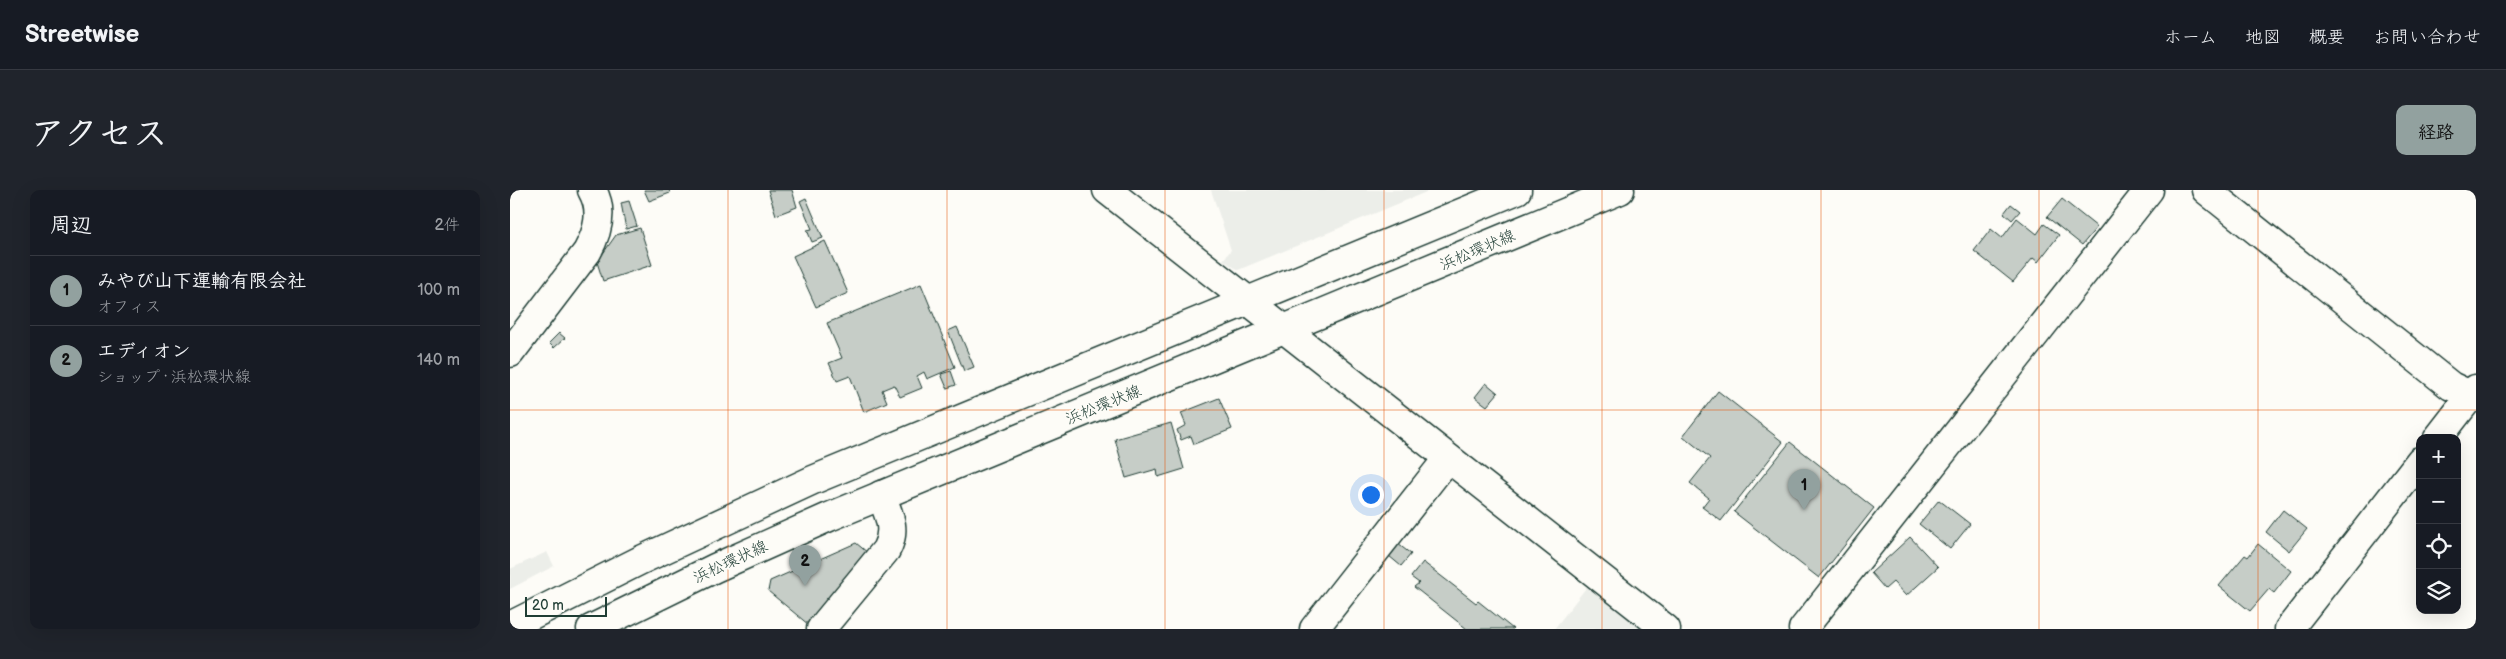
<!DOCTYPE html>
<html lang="ja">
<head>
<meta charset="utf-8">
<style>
  :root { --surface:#171b24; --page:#20242c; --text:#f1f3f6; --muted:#9ea1a6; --line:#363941; --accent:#92a19f }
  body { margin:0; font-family:"Balsamiq Sans","Klee One",sans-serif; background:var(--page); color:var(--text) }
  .controls { position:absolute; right:15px; bottom:15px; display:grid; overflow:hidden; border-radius:10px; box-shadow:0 5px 20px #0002 }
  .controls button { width:45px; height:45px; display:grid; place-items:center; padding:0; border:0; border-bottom:1px solid var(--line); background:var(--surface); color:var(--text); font:25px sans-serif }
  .scale { position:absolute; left:15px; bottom:12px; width:82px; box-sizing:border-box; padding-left:5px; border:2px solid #1f3d34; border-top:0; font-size:14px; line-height:18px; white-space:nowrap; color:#1f3d34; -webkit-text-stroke:4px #fdfcf7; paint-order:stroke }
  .you { position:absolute; left:860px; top:304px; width:18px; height:18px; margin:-12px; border:4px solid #fff; border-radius:50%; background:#1a73e8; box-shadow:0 0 0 8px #1a73e833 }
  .badge { display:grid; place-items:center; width:32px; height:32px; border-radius:50%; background:var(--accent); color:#111; font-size:16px; font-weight:700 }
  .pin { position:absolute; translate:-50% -41px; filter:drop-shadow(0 1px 2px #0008) }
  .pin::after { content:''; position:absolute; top:26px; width:18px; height:15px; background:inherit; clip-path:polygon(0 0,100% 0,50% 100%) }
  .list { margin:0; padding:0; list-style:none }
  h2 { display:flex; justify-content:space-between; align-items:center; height:65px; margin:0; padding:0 20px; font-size:21px }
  h2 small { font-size:16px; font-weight:400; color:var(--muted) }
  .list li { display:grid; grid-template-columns:32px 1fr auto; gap:15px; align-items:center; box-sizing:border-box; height:70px; padding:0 20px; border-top:1px solid var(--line) }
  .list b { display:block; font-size:19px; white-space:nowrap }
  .list p { margin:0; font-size:16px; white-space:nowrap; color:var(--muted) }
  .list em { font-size:16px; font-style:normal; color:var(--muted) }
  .icon { flex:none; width:28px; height:28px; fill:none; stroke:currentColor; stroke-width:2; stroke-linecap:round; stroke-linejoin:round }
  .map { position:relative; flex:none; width:1966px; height:439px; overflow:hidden; border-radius:10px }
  header { display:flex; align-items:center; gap:30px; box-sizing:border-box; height:70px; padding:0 25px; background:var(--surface); border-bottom:1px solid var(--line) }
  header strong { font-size:24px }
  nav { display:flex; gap:28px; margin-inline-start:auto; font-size:18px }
  .intro { display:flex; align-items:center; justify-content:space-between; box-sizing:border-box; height:120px; padding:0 30px }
  h1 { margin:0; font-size:35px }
  .button { padding:12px 22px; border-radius:10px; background:var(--accent); color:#111; font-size:18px; font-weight:700 }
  main { display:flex; gap:30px; padding:0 30px }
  aside { flex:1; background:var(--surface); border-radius:10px; box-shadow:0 5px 20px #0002 }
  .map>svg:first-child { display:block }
</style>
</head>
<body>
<header>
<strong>Streetwise</strong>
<nav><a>ホーム</a><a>地図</a><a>概要</a><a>お問い合わせ</a></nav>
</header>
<div class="intro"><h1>アクセス</h1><a class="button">経路</a></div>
<main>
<aside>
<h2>周辺<small>2件</small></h2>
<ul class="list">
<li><span class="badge">1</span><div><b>みやび山下運輸有限会社</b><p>オフィス</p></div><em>100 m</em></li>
<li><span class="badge">2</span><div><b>エディオン</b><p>ショップ · 浜松環状線</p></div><em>140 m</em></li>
</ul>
</aside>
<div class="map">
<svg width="1966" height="439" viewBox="0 0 1966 439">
  <rect width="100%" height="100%" fill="#fdfcf7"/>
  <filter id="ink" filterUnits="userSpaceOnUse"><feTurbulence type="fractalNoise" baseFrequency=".02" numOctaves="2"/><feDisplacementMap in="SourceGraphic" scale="10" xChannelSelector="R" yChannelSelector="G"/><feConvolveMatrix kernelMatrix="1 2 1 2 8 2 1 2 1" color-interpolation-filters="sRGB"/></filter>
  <g filter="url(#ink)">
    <path fill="#eceee9" d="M701,0H921L728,80L713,70L721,60Z
      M37,362L44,376L0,399V379Z
      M1079,394L1136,439H1044Z"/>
    <path fill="#c6cdc7" stroke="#1f3d34" d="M134,0H159L160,3L139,11Z
      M258,0H282L287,17L266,25Z
      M296,8L313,48L302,52L297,40L302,39L290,11Z
      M1552,9L1587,37L1572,55L1537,27Z
      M119,11L127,36L116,39L111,13Z
      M1501,14L1510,21L1502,30L1494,23Z
      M1507,28L1527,44L1534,34L1549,45L1528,72L1523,68L1503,92L1464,61L1481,39L1492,48Z
      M130,38L142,75L93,91L87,72L106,45Z
      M315,51L338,103L306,117L283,66Z
      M411,94L445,177L417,189L414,182L407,186L412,198L390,207L384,195L372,200L377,212L354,222L340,186L327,191L319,173L332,168L317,133Z
      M447,137L464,177L454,181L438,141Z
      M49,143L55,148L44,158L39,153Z
      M441,181L446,195L437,198L431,184Z
      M976,193L988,203L977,216L965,207Z
      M1208,201L1273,252L1211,331L1192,317L1199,308L1180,293L1200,268L1173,246Z
      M709,208L722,239L684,254L681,246L671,250L667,240L676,235L671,223Z
      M661,233L674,279L648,287L647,279L616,288L605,249Z
      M1280,252L1364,318L1309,388L1224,322Z
      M1429,310L1460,334L1440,359L1409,334Z
      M1773,320L1797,339L1779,361L1756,342Z
      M1400,347L1428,377L1396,406L1383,392L1375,399L1361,383Z
      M346,353L358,363L299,435L258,401L260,391Z
      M888,354L901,364L891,376L879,366Z
      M1748,354L1781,381L1764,403L1759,399L1740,421L1709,396L1735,365L1738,367Z
      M913,372L966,413L968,411L1003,439H957L904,397L909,393L901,387Z"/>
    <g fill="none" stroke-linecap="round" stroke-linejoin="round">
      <g stroke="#1f3d34" stroke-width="31">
        <path id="street" d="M597,0L1156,439
          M1696,0L1941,196L1966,208
          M0,163L77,62C88,42 94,21 82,0
          M1928,248L1966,199
          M311,439L376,360C387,340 379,325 371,305
          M804,439L938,268
          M1293,439L1639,0
          M1779,439L1910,271"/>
      </g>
      <g stroke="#1f3d34" stroke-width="31">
        <path id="primary" d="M0,436L131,370L303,290L1007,0
          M81,439L205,378L319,327L1110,0"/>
      </g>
      <use href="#street" stroke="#fdfcf7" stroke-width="28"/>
      <use href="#primary" stroke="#fdfcf7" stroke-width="28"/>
    </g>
  </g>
  <path fill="none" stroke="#e8590c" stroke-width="1" stroke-opacity="0.55" d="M218,0V439M437,0V439M655,0V439M874,0V439M1092,0V439M1311,0V439M1529,0V439M1748,0V439M0,220H1966"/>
  <g text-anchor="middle" stroke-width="4" stroke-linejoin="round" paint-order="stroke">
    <g font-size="16" fill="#1f3d34" stroke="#fdfcf7">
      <text transform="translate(967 59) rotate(-23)" y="6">浜松環状線</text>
      <text transform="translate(593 214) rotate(-22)" y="6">浜松環状線</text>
      <text transform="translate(220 371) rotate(-25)" y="6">浜松環状線</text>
    </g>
  </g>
</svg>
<div class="controls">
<button>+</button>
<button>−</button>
<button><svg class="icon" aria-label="locate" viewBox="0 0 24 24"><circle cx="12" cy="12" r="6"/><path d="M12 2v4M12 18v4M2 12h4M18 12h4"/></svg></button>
<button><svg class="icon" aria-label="layers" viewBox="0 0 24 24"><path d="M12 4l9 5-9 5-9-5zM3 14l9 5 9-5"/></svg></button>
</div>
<div class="scale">20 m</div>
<div class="you"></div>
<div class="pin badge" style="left:1294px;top:320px">1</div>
<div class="pin badge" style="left:295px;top:396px">2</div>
</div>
</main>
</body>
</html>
